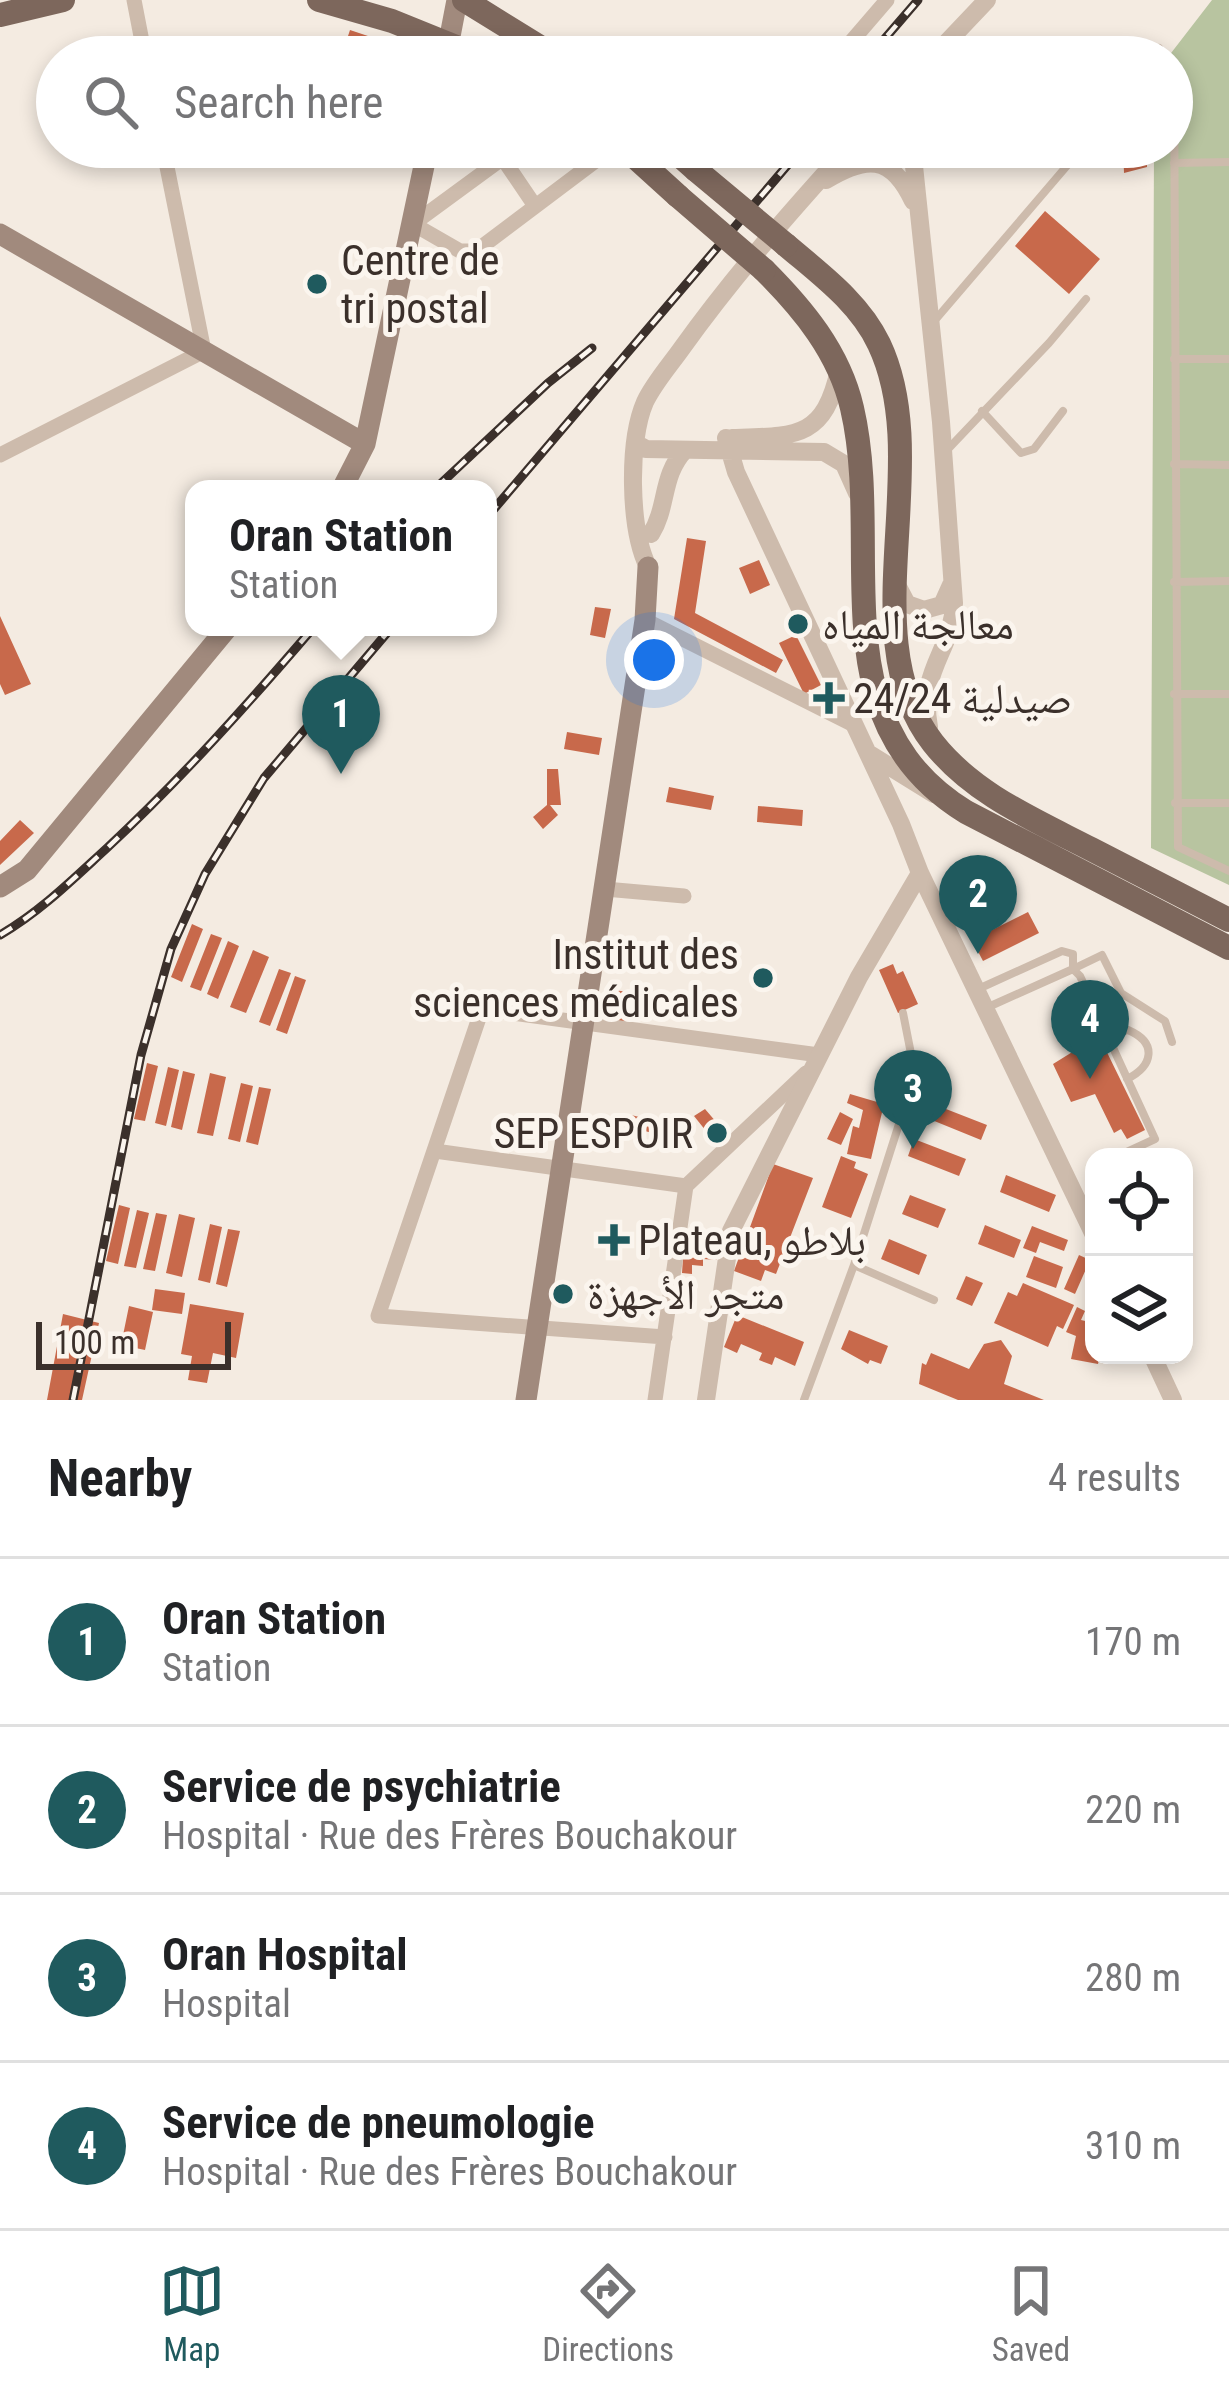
<!DOCTYPE html>
<html lang="en">
<head>
<meta charset="utf-8">
<style>
  :root { --surface:#fff; --page:#f6f6f6; --text:#202124; --muted:#757577; --line:#e0e0e0; --accent:#1f5a5e }
  body { margin:0; font-family:"Roboto Condensed","Noto Naskh Arabic",sans-serif; background:var(--page); color:var(--text) }
  .controls { position:absolute; right:36px; bottom:36px; display:grid; overflow:hidden; border-radius:24px; box-shadow:0 6px 18px #0003 }
  .controls button { width:108px; height:108px; display:grid; place-items:center; padding:0; border:0; border-bottom:3px solid var(--line); background:var(--surface); color:var(--text); font:60px sans-serif }
  .scale { position:absolute; left:36px; bottom:30px; width:195px; box-sizing:border-box; padding-left:12px; border:6px solid #3b302b; border-top:0; font-size:33px; line-height:42px; white-space:nowrap; color:#3b302b; -webkit-text-stroke:9px #fbf5ee; paint-order:stroke }
  .you { position:absolute; left:654px; top:660px; width:42px; height:42px; margin:-30px; border:9px solid #fff; border-radius:50%; background:#1a73e8; box-shadow:0 0 0 18px #1a73e833 }
  .badge { display:grid; place-items:center; width:78px; height:78px; border-radius:50%; background:var(--accent); color:#fff; font-size:39px; font-weight:700 }
  .pin { position:absolute; translate:-50% -99px; filter:drop-shadow(0 3px 6px #0008) }
  .pin::after { content:''; position:absolute; top:63px; width:42px; height:36px; background:inherit; clip-path:polygon(0 0,100% 0,50% 100%) }
  .popup { position:absolute; left:185px; top:480px; width:312px; height:156px; box-sizing:border-box; display:grid; place-content:center; border-radius:24px; background:var(--surface); filter:drop-shadow(0 3px 9px #0005); font-size:39px; white-space:nowrap; color:var(--muted) }
  .popup b { font-size:45px; color:var(--text) }
  .popup::after { content:''; position:absolute; left:50%; top:100%; margin-left:-24px; border:24px solid transparent; border-top-color:var(--surface) }
  .list { margin:0; padding:0; list-style:none }
  h2 { display:flex; justify-content:space-between; align-items:center; height:156px; margin:0; padding:0 48px; font-size:51px }
  h2 small { font-size:39px; font-weight:400; color:var(--muted) }
  .list li { display:grid; grid-template-columns:78px 1fr auto; gap:36px; align-items:center; box-sizing:border-box; height:168px; padding:0 48px; border-top:3px solid var(--line) }
  .list b { display:block; font-size:45px; white-space:nowrap }
  .list p { margin:0; font-size:39px; white-space:nowrap; color:var(--muted) }
  .list em { font-size:39px; font-style:normal; color:var(--muted) }
  .icon { flex:none; width:66px; height:66px; fill:none; stroke:currentColor; stroke-width:2; stroke-linecap:round; stroke-linejoin:round }
  .map { position:relative; flex:none; width:1229px; height:1400px; overflow:hidden }
  .search { position:absolute; background:var(--surface); box-shadow:0 6px 18px #0003; left:36px; right:36px; top:36px; height:132px; display:flex; align-items:center; gap:30px; box-sizing:border-box; padding:0 42px; border-radius:66px; color:var(--muted); font-size:45px }
  .sheet { height:828px; background:var(--surface) }
  nav { display:flex; justify-content:space-around; align-items:center; box-sizing:border-box; height:168px; border-top:3px solid var(--line); background:var(--surface); font-size:33px; color:var(--muted) }
  nav a { display:grid; justify-items:center; gap:6px }
  nav .on { color:var(--accent) }
  .map>svg:first-child { display:block }
</style>
</head>
<body>
<div class="map">
<svg width="1229" height="1400" viewBox="0 0 1229 1400">
  <rect width="100%" height="100%" fill="#f4ebe1"/>
  <path fill="#b8c4a0" d="M1212,0H1229V885L1151,848L1154,147H1172V57H1168Z"/>
  <path fill="#c8694b" d="M350,30L368,36L361,57L342,54Z
    M1123,147H1147V167L1124,173Z
    M1045,211L1100,259L1069,294L1015,246Z
    M687,538L706,541L695,613L783,660L776,673L674,619Z
    M759,560L770,585L750,594L739,568Z
    M595,607L611,609L605,638L590,635Z
    M0,616L31,684L5,695L0,684Z
    M796,635L821,685L804,694L779,643Z
    M567,732L602,738L599,755L564,749Z
    M547,769H558L561,805H550L558,815L543,829L533,817L547,805Z
    M669,787L714,796L711,810L666,802Z
    M758,806L803,810L802,826L757,822Z
    M20,820L34,833L0,865V841Z
    M1028,912L1039,933L983,961L972,940Z
    M192,924L203,929L182,982L171,977Z
    M211,934L222,938L201,991L190,987Z
    M228,941L239,946L218,999L207,994Z
    M253,950L269,957L246,1013L230,1007Z
    M893,964L897,974L903,971L918,1004L898,1013L879,970Z
    M279,969L291,973L270,1026L259,1022Z
    M295,976L306,980L287,1034L276,1030Z
    M605,989L629,992L625,1027L601,1025Z
    M1076,989L1145,1130L1127,1139L1121,1129L1114,1133L1095,1094L1071,1102L1053,1064L1074,1051L1056,1010L1062,1007L1057,998Z
    M147,1063L158,1066L145,1121L134,1119Z
    M168,1067L179,1070L166,1126L155,1123Z
    M183,1071L195,1074L182,1130L171,1127Z
    M210,1073L226,1077L213,1136L197,1133Z
    M241,1083L253,1086L240,1142L228,1139Z
    M259,1087L271,1089L258,1145L246,1142Z
    M850,1094L884,1104L871,1159L847,1154L853,1126L859,1128L863,1110L847,1103Z
    M928,1102L987,1125L981,1140L922,1116Z
    M705,1109L729,1137L718,1146L694,1116Z
    M840,1112L853,1119L841,1145L827,1139Z
    M631,1115L664,1123L661,1135L628,1127Z
    M914,1139L966,1159L959,1176L908,1156Z
    M841,1156L856,1162L854,1168L868,1174L851,1218L822,1207Z
    M773,1164L813,1178L776,1274L765,1270L761,1281L734,1271Z
    M1006,1175L1056,1195L1049,1212L1000,1192Z
    M910,1195L946,1209L938,1228L902,1214Z
    M119,1205L130,1208L118,1264L106,1261Z
    M137,1210L149,1213L136,1268L124,1266Z
    M156,1213L167,1215L155,1271L143,1269Z
    M179,1214L195,1218L182,1277L166,1273Z
    M210,1224L222,1227L210,1283L198,1280Z
    M985,1225L1021,1240L1014,1258L978,1244Z
    M1032,1226L1068,1240L1064,1251L1040,1242L1036,1253L1023,1248Z
    M228,1229L240,1231L227,1287L216,1284Z
    M889,1239L927,1255L919,1275L881,1259Z
    M684,1243L718,1246L717,1260L703,1259V1266L692,1265V1274L682,1273Z
    M1079,1255L1090,1260L1075,1294L1064,1289Z
    M1034,1256L1063,1267L1056,1288L1026,1277Z
    M966,1276L983,1283L972,1306L956,1299Z
    M1023,1283L1074,1305L1063,1329L1057,1326L1048,1347L994,1323L1008,1292L1017,1296Z
    M155,1289L185,1293L182,1314L152,1310Z
    M190,1304L244,1313L236,1358L213,1353L207,1383L188,1380L192,1356L181,1354Z
    M129,1306L153,1312L145,1350L121,1345Z
    M1077,1307L1085,1311L1081,1320L1094,1323V1355H1100L1098,1364L1071,1359L1076,1336L1066,1332Z
    M63,1314L99,1323L82,1400H47Z
    M737,1315L804,1342L795,1366L775,1357L772,1365L759,1360L762,1353L741,1344L737,1353L724,1347Z
    M849,1330L888,1346L881,1364L870,1360L868,1364L841,1349Z
    M1001,1340L1012,1356L1004,1384L1044,1400H958L919,1384L922,1363L926,1365L931,1353L969,1369L984,1344Z"/>
  <g fill="none" stroke-linecap="round" stroke-linejoin="round">
    <path stroke="#cdbbac" stroke-width="8" d="M1152,57L1159,48
      M1174,71L1178,847L1229,871
      M1174,163L1229,162
      M936,319L1083,147
      M1174,359H1229
      M982,411L1021,453L1034,449L1063,411
      M949,448L1049,343L1086,299
      M1174,464L1229,465
      M1174,582L1229,581
      M1174,694H1229
      M1175,803H1229
      M976,990L1062,951L1073,954V969L986,1008
      M903,1013L915,1074L854,1265L934,1300
      M1107,1036L1128,1030C1158,1043 1153,1066 1127,1079
      M1116,1157L1155,1139L1080,976L1073,969L1102,955L1121,993L1165,1021L1172,1042
      M804,1400L854,1265"/>
    <path stroke="#cdbbac" stroke-width="15" d="M134,0L145,57
      M838,57L887,0
      M495,147L535,206
      M503,158L413,224L460,251H476L614,147
      M0,455L204,351L163,147
      M645,620L854,725
      M605,889L684,896
      M435,1151L686,1186
      M686,1186L806,1073
      M665,1337L378,1316L482,1009L819,1055
      M655,1400L686,1186"/>
    <path stroke="#cdbbac" stroke-width="18" d="M933,57L987,0
      M912,147L941,422L954,603C953,651 918,669 929,727
      M826,180C866,156 891,154 913,201
      M726,438L736,472L901,824L920,873L1094,1235
      M732,438C796,436 824,439 839,370
      M635,443L646,449L824,452L844,464L857,493
      M651,534C668,507 661,475 685,450
      M648,567C629,528 628,441 645,402C654,383 670,365 682,348C732,278 791,211 849,147
      M897,585L907,604L924,610L942,605L951,585
      M871,755L934,794
      M1152,1355L1173,1400
      M706,1400L731,1231L859,977L920,873"/>
    <path stroke="#a18a7d" stroke-width="21" d="M446,57L457,0
      M0,234L365,444
      M342,489L365,444L428,147
      M0,887L27,870L228,627
      M526,1400L645,620L648,567"/>
    <path stroke="#7d675c" stroke-width="24" d="M319,0L392,21L481,57
      M464,0L556,57
      M0,15L63,0
      M624,147L678,196
      M670,147L696,170
      M786,245C820,274 859,302 879,344C936,464 850,637 933,743C973,794 1035,820 1091,849C1137,873 1183,896 1229,920
      M764,270C803,309 839,352 852,408C885,549 816,720 966,812L1229,948"/>
    <g stroke="#3b302b" stroke-width="9">
      <path id="rail" d="M869,57L918,0
        M435,489L548,383L592,348
        M488,516L803,147
        M0,935C41,911 72,880 107,848C181,779 248,704 314,627
        M73,1400L141,1055L171,949L205,874L264,778L392,627"/>
    </g>
    <use href="#rail" stroke="#fbf5ee" stroke-width="4.5" stroke-dasharray="14" stroke-linecap="butt"/>
    <path stroke="#7d675c" stroke-width="24" d="M696,170L786,245
      M678,196L764,270"/>
  </g>
  <g fill="#1f5a5e" stroke="#fbf5ee" stroke-width="4.5">
    <circle cx="317" cy="284" r="12"/>
    <circle cx="798" cy="624" r="12"/>
    <path d="M823 680h12v12h12v12h-12v12h-12v-12h-12v-12h12z"/>
    <circle cx="763" cy="978" r="12"/>
    <circle cx="717" cy="1133" r="12"/>
    <path d="M608 1222h12v12h12v12h-12v12h-12v-12h-12v-12h12z"/>
    <circle cx="563" cy="1294" r="12"/>
  </g>
  <g text-anchor="middle" stroke-width="10" stroke-linejoin="round" paint-order="stroke">
    <g font-size="42" fill="#3b302b" stroke="#fbf5ee" text-anchor="start">
      <text x="341" y="275">Centre de<tspan x="341" dy="48">tri postal</tspan></text>
      <text x="822" y="639">معالجة المياه</text>
      <text x="853" y="713">صيدلية 24/24</text>
      <text x="739" y="969" text-anchor="end">Institut des<tspan x="739" dy="48">sciences médicales</tspan></text>
      <text x="693" y="1148" text-anchor="end">SEP ESPOIR</text>
      <text x="638" y="1255">Plateau, بلاطو</text>
      <text x="587" y="1309">متجر الأجهزة</text>
    </g>
  </g>
</svg>
<div class="controls">
<button><svg class="icon" aria-label="locate" viewBox="0 0 24 24"><circle cx="12" cy="12" r="6"/><path d="M12 2v4M12 18v4M2 12h4M18 12h4"/></svg></button>
<button><svg class="icon" aria-label="layers" viewBox="0 0 24 24"><path d="M12 4l9 5-9 5-9-5zM3 14l9 5 9-5"/></svg></button>
</div>
<div class="scale">100 m</div>
<div class="you"></div>
<div class="pin badge" style="left:341px;top:774px">1</div>
<div class="popup"><b>Oran Station</b>Station</div>
<div class="pin badge" style="left:978px;top:954px">2</div>
<div class="pin badge" style="left:913px;top:1149px">3</div>
<div class="pin badge" style="left:1090px;top:1079px">4</div>
<div class="search"><svg class="icon" aria-label="search" viewBox="0 0 24 24"><circle cx="10" cy="10" r="6"/><path d="M15 15l6 6"/></svg>Search here</div>
</div>
<section class="sheet">
<h2>Nearby<small>4 results</small></h2>
<ul class="list">
<li><span class="badge">1</span><div><b>Oran Station</b><p>Station</p></div><em>170 m</em></li>
<li><span class="badge">2</span><div><b>Service de psychiatrie</b><p>Hospital · Rue des Frères Bouchakour</p></div><em>220 m</em></li>
<li><span class="badge">3</span><div><b>Oran Hospital</b><p>Hospital</p></div><em>280 m</em></li>
<li><span class="badge">4</span><div><b>Service de pneumologie</b><p>Hospital · Rue des Frères Bouchakour</p></div><em>310 m</em></li>
</ul>
</section>
<nav>
<a class="on"><svg class="icon" aria-label="map" viewBox="0 0 24 24"><path d="M3 6l6-2 6 2 6-2v14l-6 2-6-2-6 2zM9 4v14M15 6v14"/></svg>Map</a>
<a><svg class="icon" aria-label="directions" viewBox="0 0 24 24"><path d="M12 3l9 9-9 9-9-9zM9 14v-3h6M13 9l2 2-2 2"/></svg>Directions</a>
<a><svg class="icon" aria-label="saved" viewBox="0 0 24 24"><path d="M7 4h10v16l-5-4-5 4z"/></svg>Saved</a>
</nav>
</body>
</html>
